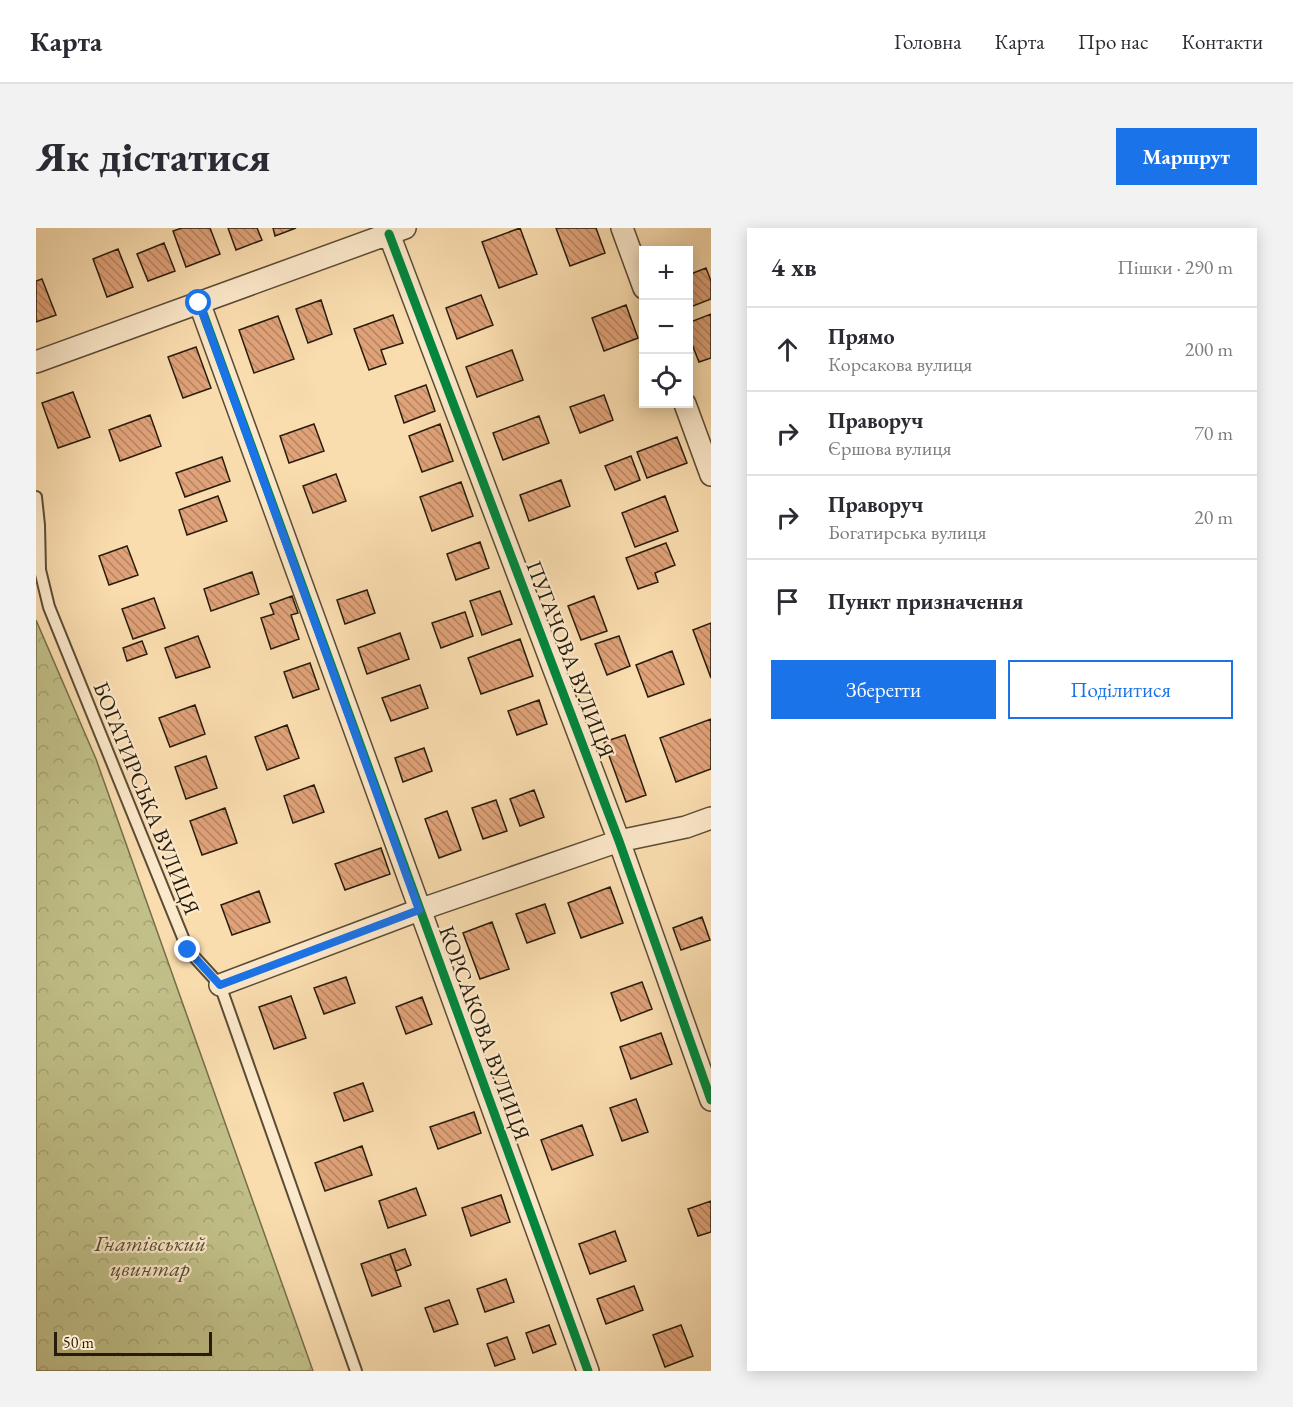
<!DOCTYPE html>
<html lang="uk">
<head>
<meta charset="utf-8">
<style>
  :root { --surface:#fff; --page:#f2f2f3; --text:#2b2b33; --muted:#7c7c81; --line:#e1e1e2; --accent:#1a73e8 }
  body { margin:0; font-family:"EB Garamond",serif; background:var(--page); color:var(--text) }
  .controls { position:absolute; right:18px; top:18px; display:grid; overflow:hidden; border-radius:0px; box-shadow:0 3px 15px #0003 }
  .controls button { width:54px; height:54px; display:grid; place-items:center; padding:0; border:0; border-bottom:2px solid var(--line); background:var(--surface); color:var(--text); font:30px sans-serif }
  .scale { position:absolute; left:18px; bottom:15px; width:158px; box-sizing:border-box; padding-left:6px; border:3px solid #271c0c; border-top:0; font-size:16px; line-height:21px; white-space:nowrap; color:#271c0c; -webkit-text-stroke:4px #fce9cb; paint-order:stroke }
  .stop { position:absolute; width:18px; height:18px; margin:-14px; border:4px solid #1a73e8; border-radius:50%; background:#fff }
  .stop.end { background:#1a73e8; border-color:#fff; box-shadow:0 2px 6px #0008 }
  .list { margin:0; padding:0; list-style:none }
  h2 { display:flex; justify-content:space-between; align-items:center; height:78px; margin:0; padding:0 24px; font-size:26px }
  h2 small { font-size:20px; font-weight:400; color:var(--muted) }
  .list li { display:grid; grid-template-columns:39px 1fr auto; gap:18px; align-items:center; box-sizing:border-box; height:84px; padding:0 24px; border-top:2px solid var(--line) }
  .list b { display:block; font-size:22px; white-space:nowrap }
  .list p { margin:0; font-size:20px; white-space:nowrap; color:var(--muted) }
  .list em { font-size:20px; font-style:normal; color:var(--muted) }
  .actions { display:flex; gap:12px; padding:18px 24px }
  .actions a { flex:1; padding:14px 0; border:2px solid var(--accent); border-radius:0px; text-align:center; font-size:21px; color:var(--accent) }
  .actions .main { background:var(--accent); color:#fff }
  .icon { flex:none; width:33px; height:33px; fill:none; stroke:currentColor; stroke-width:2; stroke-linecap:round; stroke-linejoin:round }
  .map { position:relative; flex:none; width:675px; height:1143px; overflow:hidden; border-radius:0px }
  header { display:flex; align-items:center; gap:36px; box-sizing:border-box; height:84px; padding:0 30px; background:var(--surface); border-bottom:2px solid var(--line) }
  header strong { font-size:28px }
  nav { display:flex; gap:33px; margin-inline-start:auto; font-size:21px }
  .intro { display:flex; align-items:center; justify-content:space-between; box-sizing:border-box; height:144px; padding:0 36px }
  h1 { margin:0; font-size:42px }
  .button { padding:15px 27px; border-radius:0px; background:var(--accent); color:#fff; font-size:21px; font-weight:700 }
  main { display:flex; gap:36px; padding:0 36px }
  aside { flex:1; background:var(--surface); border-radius:0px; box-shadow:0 3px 15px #0003 }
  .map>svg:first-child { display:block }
</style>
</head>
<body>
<header>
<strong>Карта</strong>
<nav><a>Головна</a><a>Карта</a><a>Про нас</a><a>Контакти</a></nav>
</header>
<div class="intro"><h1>Як дістатися</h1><a class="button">Маршрут</a></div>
<main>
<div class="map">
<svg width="675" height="1143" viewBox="0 0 675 1143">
  <defs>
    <pattern id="forest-crowns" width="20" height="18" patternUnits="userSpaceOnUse" patternTransform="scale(1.5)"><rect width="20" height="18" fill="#c1c088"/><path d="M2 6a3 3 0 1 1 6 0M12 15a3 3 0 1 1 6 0" fill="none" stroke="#a6a474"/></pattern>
    <pattern id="building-back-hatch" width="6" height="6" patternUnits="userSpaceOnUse" patternTransform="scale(1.5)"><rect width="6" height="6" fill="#e0a279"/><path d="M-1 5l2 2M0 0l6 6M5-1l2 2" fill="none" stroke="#b68362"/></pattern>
  </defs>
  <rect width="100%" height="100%" fill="#faddaf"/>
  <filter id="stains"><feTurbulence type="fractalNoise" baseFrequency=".00333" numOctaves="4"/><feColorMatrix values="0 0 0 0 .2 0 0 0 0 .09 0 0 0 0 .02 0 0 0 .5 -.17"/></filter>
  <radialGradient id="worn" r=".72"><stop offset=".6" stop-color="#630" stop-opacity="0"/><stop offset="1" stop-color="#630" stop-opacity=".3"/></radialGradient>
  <path fill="url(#forest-crowns)" stroke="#746e4a" stroke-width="1.5" d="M0,392L60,531L277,1143H0Z"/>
  <path fill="url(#building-back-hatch)" stroke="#271c0c" stroke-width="1.5" d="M146,0H174L184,26L150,39L137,3Z
    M192,0H221L226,12L200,22Z
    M237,0H260L239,8Z
    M484,0L501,46L463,60L446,14Z
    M520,0H560L569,25L534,38Z
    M128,15L139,43L112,53L101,26Z
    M82,21L97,59L71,69L57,31Z
    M670,40L675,53V71L652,80V47Z
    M6,51L20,87L0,94V53Z
    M445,67L457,97L421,111L410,80Z
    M285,72L296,106L272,115L260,81Z
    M590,77L602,110L568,123L556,90Z
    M675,86V130L663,134L652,106V95Z
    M357,87L367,115L345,122L350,136L333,142L318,101Z
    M242,88L258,131L218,145L203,102Z
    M160,119L175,160L147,170L132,129Z
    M476,122L487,152L441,169L430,139Z
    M390,157L399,183L368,195L359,168Z
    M37,164L54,209L22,220L6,175Z
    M568,167L577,192L544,205L534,179Z
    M114,187L125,218L84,233L73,202Z
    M503,188L513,215L467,232L457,205Z
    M278,196L288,223L253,235L244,208Z
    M404,196L417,233L386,244L373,208Z
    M641,209L651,235L611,250L601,224Z
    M595,228L604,252L579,262L569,238Z
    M186,229L194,253L149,269L140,245Z
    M300,246L310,273L277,285L267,258Z
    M525,252L534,278L493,293L484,267Z
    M425,254L437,288L396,303L384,269Z
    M182,268L191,293L151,307L143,282Z
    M629,268L642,303L599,319L586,285Z
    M444,314L453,340L420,352L411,326Z
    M630,315L639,337L619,345L622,354L602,361L590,330Z
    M91,318L102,347L73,357L63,328Z
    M216,344L223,366L175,383L168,361Z
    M331,362L339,385L309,396L301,372Z
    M464,363L476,396L446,407L434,373Z
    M256,368L262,385L255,387L263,411L235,421L225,390L238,386L234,376Z
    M558,368L571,403L545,412L532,378Z
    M118,370L129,400L97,411L86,381Z
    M429,384L437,408L405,420L396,395Z
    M675,395V450L657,402Z
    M364,405L373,431L331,446L322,420Z
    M162,408L174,439L140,450L129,420Z
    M583,408L594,438L571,447L559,416Z
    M484,411L497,448L445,466L432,430Z
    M106,413L111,426L91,433L87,420Z
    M636,423L648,456L612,469L600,437Z
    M274,435L283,461L257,470L248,444Z
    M384,457L392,480L355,493L346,470Z
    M503,472L511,496L481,507L472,483Z
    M159,477L169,506L134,519L123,490Z
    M675,491V541L640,554L624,510Z
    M251,497L263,530L231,542L219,509Z
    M589,507L610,567L590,574L568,514Z
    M388,520L396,543L367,554L359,530Z
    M170,528L181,560L150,571L139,539Z
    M278,557L288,584L257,595L248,568Z
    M498,562L508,589L484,598L474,571Z
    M460,572L471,603L447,611L436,580Z
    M189,580L201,615L166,627L154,593Z
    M411,583L425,622L403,630L389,591Z
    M345,620L354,646L309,662L299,636Z
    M574,659L587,695L545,710L532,675Z
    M223,663L234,694L196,707L185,677Z
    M509,676L519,705L491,715L480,686Z
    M666,689L674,712L645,722L637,700Z
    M456,694L473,741L444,751L427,705Z
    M310,749L319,775L288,786L278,760Z
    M606,754L616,781L585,793L575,765Z
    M255,768L270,810L238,821L223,779Z
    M386,769L396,796L370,806L360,779Z
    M625,805L636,836L595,851L584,819Z
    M327,855L337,883L308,893L298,865Z
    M600,871L612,904L586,913L574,880Z
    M438,884L445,905L402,921L394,899Z
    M546,897L557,927L516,942L505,912Z
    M326,918L336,947L289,963L279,935Z
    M380,960L390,987L352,1000L343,973Z
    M465,967L474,994L435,1008L426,980Z
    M675,973V1004L662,1008L652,981Z
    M579,1003L590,1033L554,1046L543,1016Z
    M369,1021L375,1037L360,1043L354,1026Z
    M354,1026L365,1058L336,1068L325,1036Z
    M470,1051L478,1074L449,1084L441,1061Z
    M598,1058L607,1082L570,1096L561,1071Z
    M413,1072L422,1096L398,1104L389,1080Z
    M513,1097L520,1116L497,1125L490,1105Z
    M645,1097L657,1128L629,1139L617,1107Z
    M471,1109L479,1131L459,1138L451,1116Z"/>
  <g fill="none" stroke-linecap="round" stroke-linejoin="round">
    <g stroke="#5c4c35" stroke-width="14">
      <path id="service" d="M0,269L3,297L4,342L13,379L152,722L184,757L320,1143"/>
    </g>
    <g stroke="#5c4c35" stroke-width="24">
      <path id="minor" d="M586,0L608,60
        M353,6L583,613L675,872
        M163,74L552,1143
        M0,134L369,0
        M649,176L675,247
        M184,757L383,682L583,613L650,599L675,590"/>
    </g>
    <use href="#service" stroke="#fce9cb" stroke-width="10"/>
    <use href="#minor" stroke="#fce9cb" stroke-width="21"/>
    <g stroke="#fce9cb" stroke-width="13">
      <path id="cycleway" d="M353,6L583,613L675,872
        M163,74L552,1143"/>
    </g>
    <use href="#cycleway" stroke="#00873e" stroke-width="9"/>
  </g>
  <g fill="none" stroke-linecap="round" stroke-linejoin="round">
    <path stroke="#1a73e8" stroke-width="8" d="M152,722L184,757L383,682L163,75"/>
  </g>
  <g text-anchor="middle" stroke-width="4.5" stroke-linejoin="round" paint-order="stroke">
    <g font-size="22" fill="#271c0c" stroke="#fce9cb">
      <text transform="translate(535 431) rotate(69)" y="8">ПУГАЧОВА ВУЛИЦЯ</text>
      <text transform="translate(111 570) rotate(68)" y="8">БОГАТИРСЬКА ВУЛИЦЯ</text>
      <text transform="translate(449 805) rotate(70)" y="8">КОРСАКОВА ВУЛИЦЯ</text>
    </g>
    <g font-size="22" font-style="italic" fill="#554d31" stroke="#fce9cb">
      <text x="114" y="1023">Гнатівський<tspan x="114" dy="25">цвинтар</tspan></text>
    </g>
  </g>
  <rect width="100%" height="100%" filter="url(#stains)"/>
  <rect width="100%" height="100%" fill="url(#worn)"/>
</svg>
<div class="controls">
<button>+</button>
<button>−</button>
<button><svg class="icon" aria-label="locate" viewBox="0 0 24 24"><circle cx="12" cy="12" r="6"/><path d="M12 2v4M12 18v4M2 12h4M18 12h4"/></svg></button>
</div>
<div class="scale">50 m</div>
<div class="stop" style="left:163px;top:75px"></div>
<div class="stop end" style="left:152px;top:722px"></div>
</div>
<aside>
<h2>4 хв<small>Пішки · 290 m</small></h2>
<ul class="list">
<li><svg class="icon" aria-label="ahead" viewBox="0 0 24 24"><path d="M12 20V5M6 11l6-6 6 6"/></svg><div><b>Прямо</b><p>Корсакова вулиця</p></div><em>200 m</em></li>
<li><svg class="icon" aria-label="right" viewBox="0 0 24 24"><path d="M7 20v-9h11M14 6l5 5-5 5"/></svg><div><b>Праворуч</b><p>Єршова вулиця</p></div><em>70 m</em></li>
<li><svg class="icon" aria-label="right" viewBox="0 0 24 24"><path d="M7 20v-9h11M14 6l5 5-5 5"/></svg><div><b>Праворуч</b><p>Богатирська вулиця</p></div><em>20 m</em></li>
<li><svg class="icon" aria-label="arrive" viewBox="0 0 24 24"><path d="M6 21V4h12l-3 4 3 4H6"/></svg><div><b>Пункт призначення</b></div></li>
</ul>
<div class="actions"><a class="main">Зберегти</a><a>Поділитися</a></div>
</aside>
</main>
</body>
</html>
